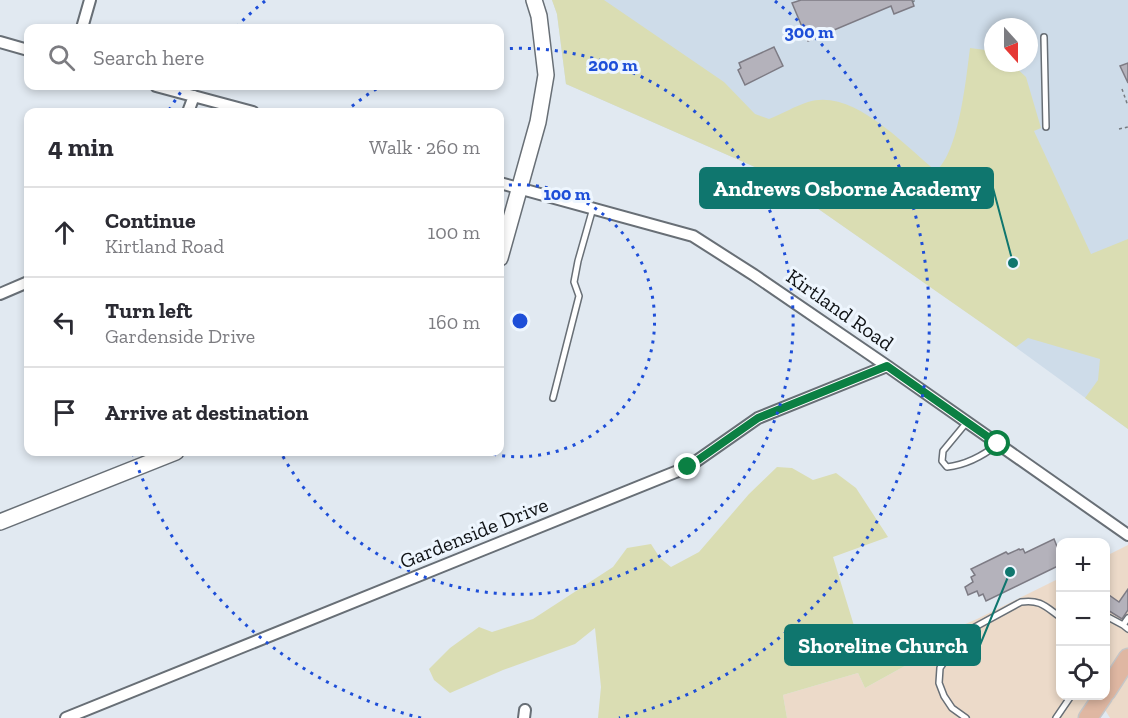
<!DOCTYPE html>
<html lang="en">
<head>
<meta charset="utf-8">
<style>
  :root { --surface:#fff; --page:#f7f7f7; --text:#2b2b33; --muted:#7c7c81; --line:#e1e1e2 }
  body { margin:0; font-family:"Zilla Slab",serif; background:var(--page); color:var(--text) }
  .controls { position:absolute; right:18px; bottom:18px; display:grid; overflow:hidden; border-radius:12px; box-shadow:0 3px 9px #0003 }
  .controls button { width:54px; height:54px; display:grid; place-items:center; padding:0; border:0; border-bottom:2px solid var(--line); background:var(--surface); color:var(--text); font:30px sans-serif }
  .compass { position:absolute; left:984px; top:18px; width:54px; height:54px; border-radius:50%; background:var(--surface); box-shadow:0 3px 9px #0003; rotate:159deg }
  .stop { position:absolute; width:18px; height:18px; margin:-14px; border:4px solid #0b8043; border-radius:50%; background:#fff }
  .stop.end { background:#0b8043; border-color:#fff; box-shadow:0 2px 6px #0008 }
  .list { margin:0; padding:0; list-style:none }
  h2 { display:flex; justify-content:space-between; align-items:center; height:78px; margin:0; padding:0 24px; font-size:26px }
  h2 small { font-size:20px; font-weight:400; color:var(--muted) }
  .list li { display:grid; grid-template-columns:39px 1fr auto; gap:18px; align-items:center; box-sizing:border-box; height:90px; padding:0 24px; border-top:2px solid var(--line) }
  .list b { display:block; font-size:22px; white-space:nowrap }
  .list p { margin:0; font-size:20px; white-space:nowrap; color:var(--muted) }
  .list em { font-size:20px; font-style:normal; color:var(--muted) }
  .icon { flex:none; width:33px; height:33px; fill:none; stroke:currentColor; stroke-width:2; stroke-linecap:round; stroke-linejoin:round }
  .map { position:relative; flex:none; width:1128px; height:718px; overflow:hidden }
  .search { position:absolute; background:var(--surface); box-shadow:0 3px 9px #0003; left:24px; top:24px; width:480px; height:66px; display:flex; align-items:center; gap:15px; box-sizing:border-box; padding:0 21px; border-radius:12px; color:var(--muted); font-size:22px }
  .panel { position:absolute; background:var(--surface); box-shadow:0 3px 9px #0003; left:24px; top:108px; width:480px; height:348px; border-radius:12px }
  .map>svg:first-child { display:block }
</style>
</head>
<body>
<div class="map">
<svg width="1128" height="718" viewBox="0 0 1128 718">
  <rect width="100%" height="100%" fill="#e1e9f1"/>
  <path fill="#ecdac9" d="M1128,545V656L1106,689V556Z
    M1060,578V696H1101L1086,718H787L783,695L858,673L865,688L932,651L928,640L977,619Z
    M1128,667V718H1110L1102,705Z"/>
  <path fill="#cedce9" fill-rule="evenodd" d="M552,0H1128V429L988,327L764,171L566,84L557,14ZM993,27H1029V63H993Z"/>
  <path fill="#daddb3" d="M552,0H604L724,82L755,114L769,119C782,114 795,106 808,102C853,88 904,145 936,171C959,152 966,79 970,48L993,51V63H1011L1026,77L1041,128L1034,131L1091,254L1128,239V429L1085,398L1098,380L1100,359L1028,338L1016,347L764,171L566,84L557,14Z
    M777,467L792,468L813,480L836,473L856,488L888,537L833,557L866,665L928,640L932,651L865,688L858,673L783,695L787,718H598L601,687L595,628L575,644L503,670L450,693L434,680L429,669L450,648L479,627L492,632L533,619L613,567L627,548L651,544L660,558L671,567L699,552L749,494Z"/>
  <path fill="#b4b2bb" stroke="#7d7b84" stroke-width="1.5" d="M801,0H912L914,6L894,14L891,6L808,41L792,3Z
    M774,47L783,66L745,85L738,70L741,68L739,63Z
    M1128,63V83L1120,66Z
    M1054,539L1060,554V565L986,601L983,594L979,596L977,591L968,595L965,587L973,582L971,577L975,575L971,569L1006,552L1008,554L1019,549L1020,550L1023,549L1025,553Z
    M1128,589V610L1122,619L1106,609V593L1119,602Z"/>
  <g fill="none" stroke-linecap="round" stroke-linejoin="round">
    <g stroke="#686f76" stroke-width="8">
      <path id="service" d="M1044,37L1046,127
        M553,398L579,296L574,282L578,261L593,208
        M967,422L943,451L942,461L947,467C965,465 984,455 998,444
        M1106,618L1108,617L1123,625
        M1128,618L1123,625L1128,629
        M1106,669L1115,675
        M966,718L952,708L944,696L939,683L940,668L964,633L1021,602C1040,599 1046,607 1060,617
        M1056,718L1071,696"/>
    </g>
    <g stroke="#686f76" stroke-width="14">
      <path id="minor" d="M82,28L90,0
        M0,42L28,50
        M156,86L253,112
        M188,112L194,96
        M500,183L693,236L754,275L887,366L1128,535
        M0,294L28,282
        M66,718L663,477L688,467L758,418L887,366
        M524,718L525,710"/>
    </g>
    <g stroke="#686f76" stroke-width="18">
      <path id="secondary" d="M500,258L538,122L546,75L539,16L534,0
        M0,522L176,452"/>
    </g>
    <g stroke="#c6c6c7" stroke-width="21">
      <path id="primary" d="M1106,692L1128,658
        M1088,718L1103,696"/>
    </g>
    <path stroke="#767b81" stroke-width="1.5" stroke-dasharray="3 3" stroke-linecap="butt" d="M912,2L916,0
      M1122,89L1128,106
      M1119,129L1128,127"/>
    <use href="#service" stroke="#fff" stroke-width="5"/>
    <use href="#minor" stroke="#fff" stroke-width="10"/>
    <use href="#secondary" stroke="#fff" stroke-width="15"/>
    <use href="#primary" stroke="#dfb7a2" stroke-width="18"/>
  </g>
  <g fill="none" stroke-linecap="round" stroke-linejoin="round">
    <path stroke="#0b8043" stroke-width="8" d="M688,467L758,418L887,366L998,444"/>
  </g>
  <g fill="none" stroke="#1d4ed8" stroke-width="3" stroke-dasharray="3 6">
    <path d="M500 186A136 136 0 1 1 483 452"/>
    <path d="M345 112A273 273 0 0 1 381 86M501 49A273 273 0 1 1 281 453"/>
    <path d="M421 718A409 409 0 0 1 133 454M169 110A409 409 0 0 1 185 86M236 27A409 409 0 0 1 265 1M775 1A409 409 0 0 1 619 718"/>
  </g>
  <g text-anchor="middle" stroke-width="6" stroke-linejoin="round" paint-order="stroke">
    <g font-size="21" fill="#101316" stroke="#eef6fe">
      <text transform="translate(840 310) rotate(35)" y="7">Kirtland Road</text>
      <text transform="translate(474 533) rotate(-22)" y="7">Gardenside Drive</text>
    </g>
  </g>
  <circle cx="520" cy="321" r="9" fill="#1d4ed8" stroke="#eef6fe" stroke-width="3"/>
  <g font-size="18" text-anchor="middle" font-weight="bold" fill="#1d4ed8" stroke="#eef6fe" stroke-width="6" stroke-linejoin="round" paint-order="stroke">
    <text x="809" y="38">300 m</text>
    <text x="613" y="71">200 m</text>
    <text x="567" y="200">100 m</text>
  </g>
  <path fill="none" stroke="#0f766e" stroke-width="2" d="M1013 263L993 188M1010 572L980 645"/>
  <g fill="#0f766e" stroke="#eef6fe" stroke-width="2">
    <circle cx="1013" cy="263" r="6"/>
    <circle cx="1010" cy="572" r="6"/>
  </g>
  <g fill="#0f766e" stroke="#0f766e" stroke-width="2">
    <rect x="700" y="168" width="293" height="40" rx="6"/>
    <rect x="785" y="625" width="195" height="40" rx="6"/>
  </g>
  <g font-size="22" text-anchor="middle" font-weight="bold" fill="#fff">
    <text x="847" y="196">Andrews Osborne Academy</text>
    <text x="883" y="653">Shoreline Church</text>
  </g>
</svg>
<div class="controls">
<button>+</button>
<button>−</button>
<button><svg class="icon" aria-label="locate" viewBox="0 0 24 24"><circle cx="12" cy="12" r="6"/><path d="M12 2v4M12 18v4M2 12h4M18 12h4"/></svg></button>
</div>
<svg class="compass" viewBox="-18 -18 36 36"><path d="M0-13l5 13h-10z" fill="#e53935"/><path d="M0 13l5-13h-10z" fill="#7c7c81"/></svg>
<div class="stop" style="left:998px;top:444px"></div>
<div class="stop end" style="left:688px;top:467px"></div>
<div class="search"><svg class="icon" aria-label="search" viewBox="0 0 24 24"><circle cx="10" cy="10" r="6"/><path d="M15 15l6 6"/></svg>Search here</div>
<section class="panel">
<h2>4 min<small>Walk · 260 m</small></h2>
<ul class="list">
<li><svg class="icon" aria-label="ahead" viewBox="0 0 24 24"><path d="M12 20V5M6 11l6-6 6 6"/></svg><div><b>Continue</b><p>Kirtland Road</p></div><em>100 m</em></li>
<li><svg class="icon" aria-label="left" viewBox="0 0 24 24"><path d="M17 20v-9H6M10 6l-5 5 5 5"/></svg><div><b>Turn left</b><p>Gardenside Drive</p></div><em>160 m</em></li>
<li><svg class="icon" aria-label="arrive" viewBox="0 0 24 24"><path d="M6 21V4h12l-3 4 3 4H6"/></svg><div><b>Arrive at destination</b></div></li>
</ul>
</section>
</div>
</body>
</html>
